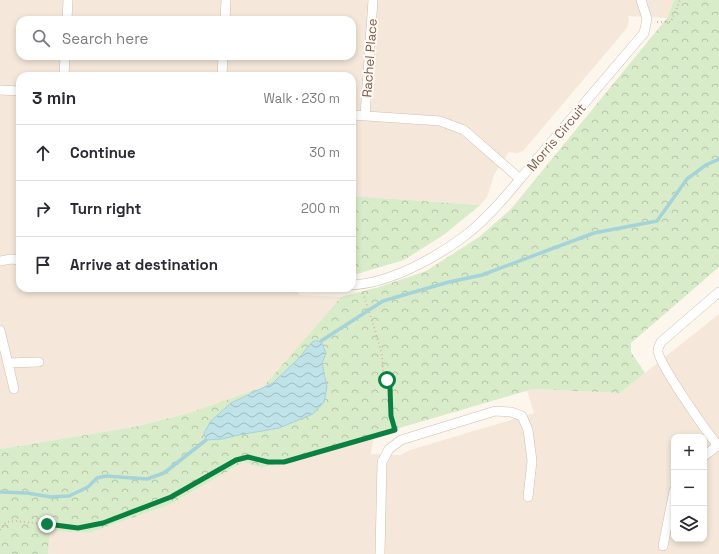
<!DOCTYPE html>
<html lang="en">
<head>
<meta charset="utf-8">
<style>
  :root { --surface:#fff; --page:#f7f7f7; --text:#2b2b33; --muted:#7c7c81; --line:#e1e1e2 }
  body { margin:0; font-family:"Space Grotesk",sans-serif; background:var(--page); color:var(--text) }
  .controls { position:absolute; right:12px; bottom:12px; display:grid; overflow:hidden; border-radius:8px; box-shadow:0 2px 6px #0003 }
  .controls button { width:36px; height:36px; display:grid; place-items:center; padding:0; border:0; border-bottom:1px solid var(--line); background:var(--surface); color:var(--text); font:20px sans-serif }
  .stop { position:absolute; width:12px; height:12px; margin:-9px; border:3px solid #0b8043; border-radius:50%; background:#fff }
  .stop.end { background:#0b8043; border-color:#fff; box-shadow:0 1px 4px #0008 }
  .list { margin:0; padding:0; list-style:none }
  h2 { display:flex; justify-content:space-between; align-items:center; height:52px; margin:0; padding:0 16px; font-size:17px }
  h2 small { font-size:13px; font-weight:400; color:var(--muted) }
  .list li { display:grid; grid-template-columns:26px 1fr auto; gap:12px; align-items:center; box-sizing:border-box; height:56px; padding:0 16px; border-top:1px solid var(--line) }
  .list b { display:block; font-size:15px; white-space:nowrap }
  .list em { font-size:13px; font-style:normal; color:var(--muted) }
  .icon { flex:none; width:22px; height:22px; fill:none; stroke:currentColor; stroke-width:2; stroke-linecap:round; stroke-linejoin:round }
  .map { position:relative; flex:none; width:719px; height:554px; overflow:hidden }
  .search { position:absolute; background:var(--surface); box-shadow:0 2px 6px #0003; left:16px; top:16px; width:340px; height:44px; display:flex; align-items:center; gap:10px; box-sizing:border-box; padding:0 14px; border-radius:12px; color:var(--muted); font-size:15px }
  .panel { position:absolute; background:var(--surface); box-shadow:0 2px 6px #0003; left:16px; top:72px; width:340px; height:220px; border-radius:12px }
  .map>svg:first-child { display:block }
</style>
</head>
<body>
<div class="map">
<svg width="719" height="554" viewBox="0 0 719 554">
  <defs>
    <pattern id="forest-crowns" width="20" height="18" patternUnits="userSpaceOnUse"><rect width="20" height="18" fill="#d8ecc9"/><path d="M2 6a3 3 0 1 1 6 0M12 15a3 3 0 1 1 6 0" fill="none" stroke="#b4c2a5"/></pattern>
    <pattern id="water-waves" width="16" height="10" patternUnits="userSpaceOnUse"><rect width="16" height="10" fill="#bfe3e8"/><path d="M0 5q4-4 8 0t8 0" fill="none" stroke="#a0bbbe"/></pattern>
  </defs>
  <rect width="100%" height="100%" fill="#fdf6ec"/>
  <path fill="#f5e8da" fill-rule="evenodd" d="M0,0H674L667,18L628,16L629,21L627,28L523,151L517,153L509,152L494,175L487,197L480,205L352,196V76H20V288H299V295L341,297L263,387L189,413L134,427L0,449ZM20,20H352V56H20Z
    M719,314V554H48L50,531L89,533L169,505L244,462L262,468L374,435L371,454L400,455L410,450L534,413L527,391L533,389L620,393ZM674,437H704V539H674Z"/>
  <path fill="url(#forest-crowns)" d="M674,0H719V267L631,343V352L645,373L620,393L533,389L262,468L244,462L169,505L89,533L50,531L48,554H0V449L134,427L189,413L263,387L341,297L379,287L426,271L479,237L511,209L667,18Z
    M352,196L480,205L445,234L404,260L357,274H352Z"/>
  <path fill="url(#water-waves)" stroke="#a5d3da" d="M313,341H321L326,353L322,363L327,387L324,402L313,414L279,428L239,435L222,439L206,440L204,433L211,421L231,403L273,383L298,359Z"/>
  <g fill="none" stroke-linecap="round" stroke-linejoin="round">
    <path stroke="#a5d3da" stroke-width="3.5" d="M321,341L383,301L449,282L482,275L594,233L657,221L687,179L706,165L719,159
      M0,492L27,493L51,497L69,496L88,487L97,478L106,476L147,479L164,473L206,440"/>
    <g stroke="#d1beb0" stroke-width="10">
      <path id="street" d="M67,20L68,0
        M225,20L226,0
        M64,76L65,56
        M222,76L223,56
        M0,90L20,91
        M352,115L440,121L464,130L520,179L644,33L647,19L641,0
        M365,116L373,0
        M0,261L11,259L20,260
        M352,285C389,283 432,260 462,238C484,222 503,200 520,179
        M719,292L661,342C660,344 658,348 658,350C657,362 709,435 719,447
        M0,330L14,389
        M8,363L39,362
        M704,456L717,446
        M663,546L674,491
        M380,554L382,462L389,449L401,440L495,411L511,412L522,416L528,430L532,461L528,497"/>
    </g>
    <path stroke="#d9b8a5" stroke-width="2" stroke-dasharray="1 3" stroke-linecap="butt" d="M657,22H671L680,0
      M363,293L375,330L382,355L383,372L390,388L391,415L395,430
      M0,530L6,522L16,521L77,528L103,523L171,497L236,460L248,457L268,462H284L395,430"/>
    <use href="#street" stroke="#fff" stroke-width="9"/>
  </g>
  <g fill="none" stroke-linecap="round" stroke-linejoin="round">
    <path stroke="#0b8043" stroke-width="5" d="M47,524L78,528L103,523L171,497L236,460L248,457L268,462H284L395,430L391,416L390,388L387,380"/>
  </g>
  <g text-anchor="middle" stroke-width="4" stroke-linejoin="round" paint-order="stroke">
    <g font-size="13" fill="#7a5c4d" stroke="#fffaf3">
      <text transform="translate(369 58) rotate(-86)" y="5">Rachel Place</text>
      <text transform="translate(556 137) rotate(-50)" y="5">Morris Circuit</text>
    </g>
  </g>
</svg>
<div class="controls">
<button>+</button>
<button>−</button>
<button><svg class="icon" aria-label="layers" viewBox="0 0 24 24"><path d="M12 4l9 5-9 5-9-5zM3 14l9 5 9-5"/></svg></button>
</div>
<div class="stop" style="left:387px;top:380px"></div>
<div class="stop end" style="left:47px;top:524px"></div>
<div class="search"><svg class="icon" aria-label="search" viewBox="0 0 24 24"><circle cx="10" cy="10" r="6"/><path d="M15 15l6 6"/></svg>Search here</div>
<section class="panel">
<h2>3 min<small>Walk · 230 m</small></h2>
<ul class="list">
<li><svg class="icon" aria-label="ahead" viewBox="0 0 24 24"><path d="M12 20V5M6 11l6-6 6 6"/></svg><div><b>Continue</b></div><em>30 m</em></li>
<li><svg class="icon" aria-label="right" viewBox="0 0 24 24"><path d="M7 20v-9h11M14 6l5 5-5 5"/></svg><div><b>Turn right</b></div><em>200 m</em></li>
<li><svg class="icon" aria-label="arrive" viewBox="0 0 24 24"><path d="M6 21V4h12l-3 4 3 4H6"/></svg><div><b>Arrive at destination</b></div></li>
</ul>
</section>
</div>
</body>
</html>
